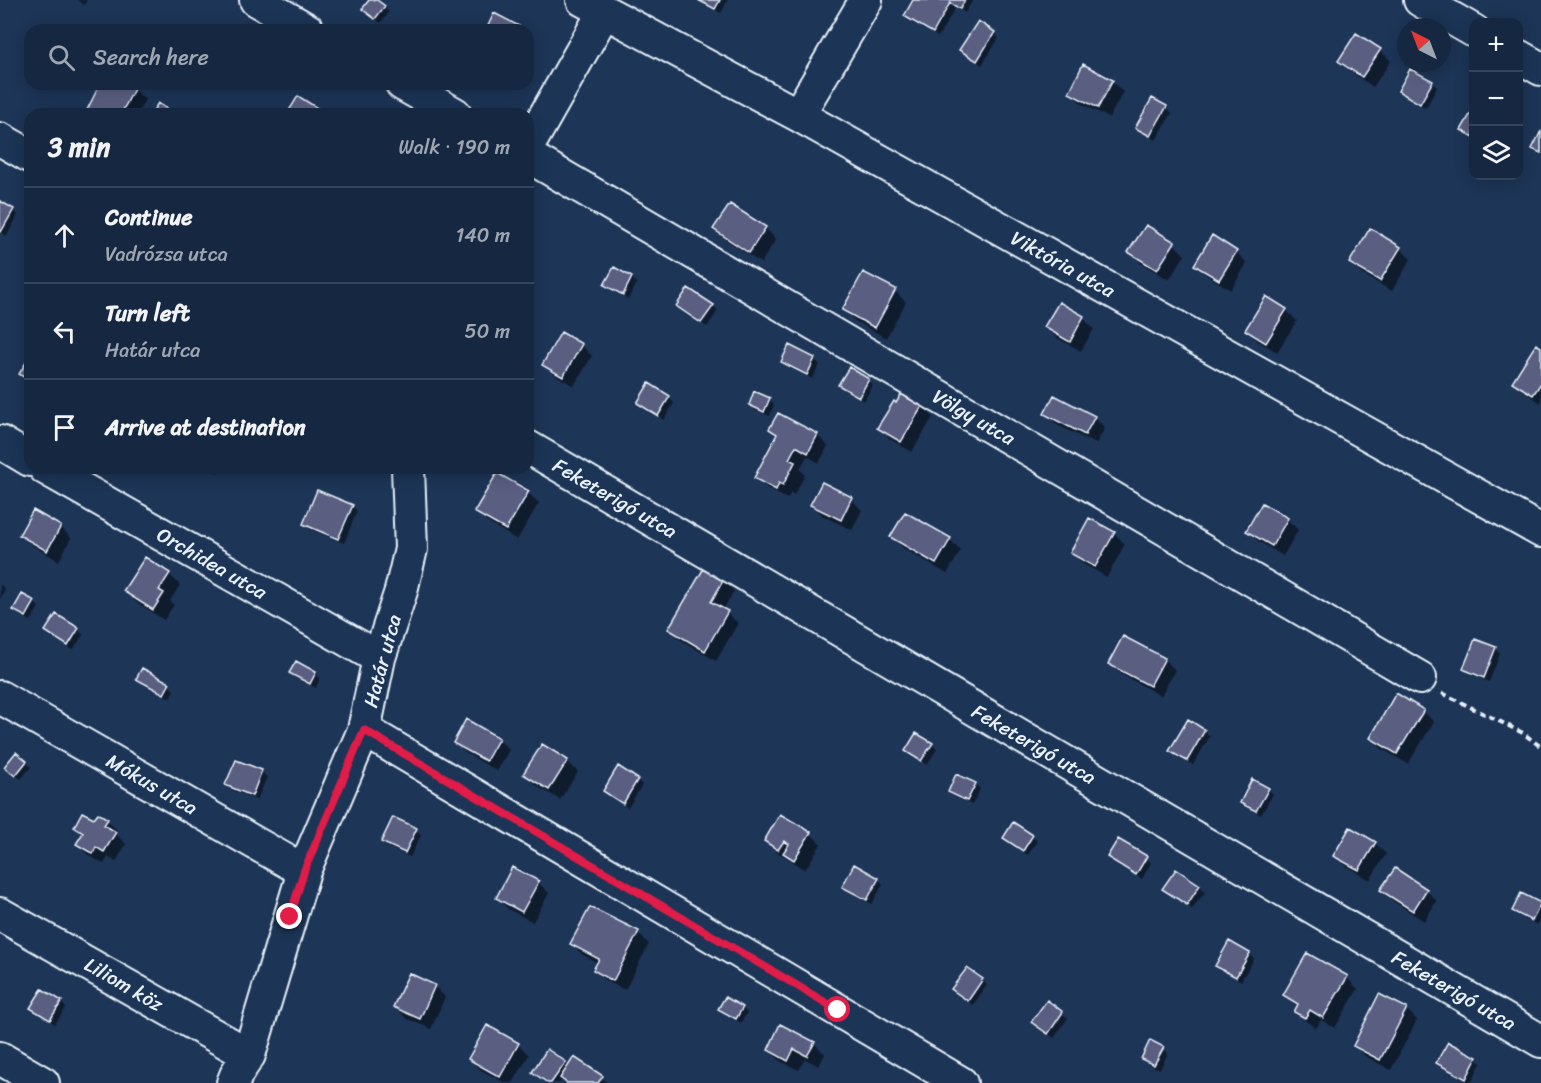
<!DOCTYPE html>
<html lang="en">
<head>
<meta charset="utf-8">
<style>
  :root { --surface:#162841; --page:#1f3048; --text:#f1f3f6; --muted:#9ea6b1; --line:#35445a }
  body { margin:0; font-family:Sriracha,sans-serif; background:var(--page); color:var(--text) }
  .controls { position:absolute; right:18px; top:18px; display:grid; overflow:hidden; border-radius:12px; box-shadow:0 3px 15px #0003 }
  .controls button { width:54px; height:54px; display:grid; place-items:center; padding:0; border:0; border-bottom:2px solid var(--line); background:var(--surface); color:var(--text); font:30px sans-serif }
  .compass { position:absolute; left:1397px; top:18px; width:54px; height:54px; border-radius:50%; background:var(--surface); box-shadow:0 3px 15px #0003; rotate:318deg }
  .stop { position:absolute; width:18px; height:18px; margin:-14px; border:4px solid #e11d48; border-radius:50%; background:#fff }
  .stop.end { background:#e11d48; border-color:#fff; box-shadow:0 2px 6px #0008 }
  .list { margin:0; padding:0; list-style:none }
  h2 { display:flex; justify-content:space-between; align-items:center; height:78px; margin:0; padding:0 24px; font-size:26px }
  h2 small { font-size:20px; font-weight:400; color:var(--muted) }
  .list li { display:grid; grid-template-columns:39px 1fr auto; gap:18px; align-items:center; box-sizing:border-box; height:96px; padding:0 24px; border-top:2px solid var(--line) }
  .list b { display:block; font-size:22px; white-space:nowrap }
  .list p { margin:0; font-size:20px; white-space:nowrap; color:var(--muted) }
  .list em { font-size:20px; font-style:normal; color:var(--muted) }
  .icon { flex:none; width:33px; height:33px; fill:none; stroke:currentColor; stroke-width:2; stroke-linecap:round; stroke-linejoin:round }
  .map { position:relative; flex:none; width:1541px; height:1083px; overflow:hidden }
  .search { position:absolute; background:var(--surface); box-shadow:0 3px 15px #0003; left:24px; top:24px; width:510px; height:66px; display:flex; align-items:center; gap:15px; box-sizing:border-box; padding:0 21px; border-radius:18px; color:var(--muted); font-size:22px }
  .panel { position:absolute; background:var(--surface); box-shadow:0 3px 15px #0003; left:24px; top:108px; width:510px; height:366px; border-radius:18px }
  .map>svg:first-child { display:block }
</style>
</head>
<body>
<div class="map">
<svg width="1541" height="1083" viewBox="0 0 1541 1083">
  <rect width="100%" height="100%" fill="#1d3557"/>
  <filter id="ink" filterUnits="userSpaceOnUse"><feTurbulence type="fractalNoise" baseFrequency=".0167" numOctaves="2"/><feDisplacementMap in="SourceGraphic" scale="12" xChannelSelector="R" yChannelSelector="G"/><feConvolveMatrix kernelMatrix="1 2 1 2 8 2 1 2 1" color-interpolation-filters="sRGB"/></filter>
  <g filter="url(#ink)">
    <path fill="#0007" d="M77,0H87L84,5Z
      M371,0H375L389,12L381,23L369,14Z
      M700,0H728L721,13L705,5Z
      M915,0H973L965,13L956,7L938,37L911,21L906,15Z
      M994,33L999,38L982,65L966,55L961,50Z
      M1380,50L1391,61L1373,87L1351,72L1340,61Z
      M1112,81L1123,92L1109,118L1082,104L1071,93Z
      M1432,82L1437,87L1426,108L1405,96L1400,91Z
      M102,84H124L134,89L145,100L137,114H87Z
      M1153,100L1167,108L1172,113L1156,140L1142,132L1137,127Z
      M0,203L13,210L18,215L7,236L0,232Z
      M765,228L776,239L761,263L726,240L715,229Z
      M1370,230L1400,248L1411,259L1392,291L1362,274L1351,263Z
      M1174,244L1185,255L1169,280L1141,263L1130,252Z
      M1236,252L1247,263L1231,290L1207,275L1196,265Z
      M615,269L632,278L637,283L628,299L611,290L606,285Z
      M895,291L906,302L886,338L855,321L844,310Z
      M678,306H713L718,311L707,327L683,311Z
      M1286,310L1297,321L1277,352L1258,341L1247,330Z
      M1083,318L1094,329L1081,351L1057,338L1046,327Z
      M581,345L592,356L574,386L555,375L544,364Z
      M790,347L815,360L820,365L812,379L788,366L783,361Z
      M1541,348V403L1525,392L1514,381Z
      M868,380L873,385L864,401L845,390L840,385Z
      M669,398L674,403L664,420L644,408L639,403Z
      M769,399L774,404L770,416L755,410L750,405Z
      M922,406L933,417L912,452L890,439L879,428Z
      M1046,414L1094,417L1105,428L1096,444L1057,425Z
      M771,429L817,435L828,446L819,463L807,456L800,469L805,475L794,495L791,493L787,499L767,488L756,477L778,436Z
      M211,468H221L218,473Z
      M823,484L851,499L862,510L852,530L823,516L812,505Z
      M528,493L539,503L517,540L487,522L476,511Z
      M352,506L357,511L344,543L310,529L305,524Z
      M34,512L61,527L71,538L59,561L32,545L21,534Z
      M1287,519L1298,530L1283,556L1258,541L1247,530Z
      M1114,533L1125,544L1107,577L1083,564L1072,553Z
      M892,537L950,540L961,550L947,574L903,548Z
      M705,570L723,580L734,591L723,610L738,623L716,661L681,640L670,629Z
      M169,574L180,585L170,601L174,605L164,620L136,602L125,591Z
      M0,584L5,589L0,600Z
      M34,602L39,607L31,621L20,615L15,610Z
      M57,616L78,629L83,635L73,650L52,636L47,631Z
      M1495,649L1500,654L1489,682L1470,674L1465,669Z
      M1164,659L1175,670L1161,696L1121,674L1110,664Z
      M142,670L169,685L174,690L170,698L143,683L138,678Z
      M291,673H315L320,678L316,688L296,678Z
      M1423,711L1434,722L1408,764L1382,749L1371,738Z
      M466,721L498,739L509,750L497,771L466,753L455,742Z
      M1188,721L1205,731L1210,736L1193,765L1176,756L1171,751Z
      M932,744L937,749L927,765L912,756L907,751Z
      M237,761L261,772L267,777L257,800L232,790L227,785Z
      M567,761L578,772L560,800L536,785L525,774Z
      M26,762L31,767L21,779L11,772Z
      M637,780L642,785L628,808L610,796L605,791Z
      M975,784L980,789L972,805L954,796L949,791Z
      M1268,789L1273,794L1261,815L1247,807L1242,802Z
      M95,820H107L118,831L116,834L126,844L116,862L108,857L104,864L88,855L78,844L83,834L75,827Z
      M416,830L421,835L410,857L388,847L383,842Z
      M810,833L821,844L805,870L796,864L790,859L777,852L766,841Z
      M1032,836L1037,841L1028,855L1010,843L1005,838Z
      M1118,841L1146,858L1151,863L1142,879L1114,862L1109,857Z
      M1375,843L1386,854L1370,880L1346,866L1335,856Z
      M1396,870L1426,890L1437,901L1424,921L1393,901L1382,890Z
      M1176,871L1200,886L1205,892L1192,909L1169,894L1164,889Z
      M878,879L883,884L872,904L848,891L843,886Z
      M538,882L549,893L533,922L508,909L498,898Z
      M1522,895L1541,905V918L1537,925L1519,916L1514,911Z
      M638,933L649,944L625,990L606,981L595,970L598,963L583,955L572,944Z
      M1249,954L1254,959L1241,981L1222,970L1217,965Z
      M1347,978L1358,989L1335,1028L1321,1020L1316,1028L1307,1022L1296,1011L1298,1007L1285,995Z
      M982,980L987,985L973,1005L953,989Z
      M434,986L445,997L431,1029L406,1018L395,1007Z
      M43,991L61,1002L66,1008L55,1024L37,1013L32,1008Z
      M1047,1002L1068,1018L1054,1038L1033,1022Z
      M742,1008L747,1013L741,1023L725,1014L720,1009Z
      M1406,1009L1417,1020L1391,1070L1365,1056L1354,1045Z
      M814,1043L825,1054L819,1066L805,1059L799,1070L780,1061L769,1050Z
      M518,1044L529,1055L513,1083H505L481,1070L470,1059Z
      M1163,1048L1168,1053L1160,1069L1148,1064L1143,1059Z
      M1476,1058L1481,1063L1471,1083L1443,1068L1438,1063Z
      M565,1063L569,1067L602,1077L607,1083H567L563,1079L560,1083H548L539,1076Z"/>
    <path fill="#5a5e82" stroke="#e8f1f8" stroke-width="1.5" d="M369,0H377L385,6L375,19L362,9Z
      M698,0H720L715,9Z
      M913,0H965L960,9L950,3L933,33L904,16Z
      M494,13L521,27L520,30H491L487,28Z
      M978,21L995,32L977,61L959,50Z
      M1356,33L1381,49L1362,77L1338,61Z
      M1083,64L1113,80L1098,108L1069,93Z
      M1410,69L1433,81L1420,104L1398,91Z
      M100,84H128L135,87L121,114H85Z
      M298,96L325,113L324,114H287Z
      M1152,98L1167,106L1150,136L1135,128Z
      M158,103L175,114H151Z
      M1474,108V137L1461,130Z
      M1541,131V153L1532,149Z
      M0,201L14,209L1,232L0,231Z
      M730,204L766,227L749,253L713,229Z
      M1146,225L1175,242L1157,270L1128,252Z
      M1370,228L1401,247L1380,281L1349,263Z
      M1212,235L1237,251L1219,280L1194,265Z
      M614,267L632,277L623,295L604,285Z
      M863,272L896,289L875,328L842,310Z
      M688,288L714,305L701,323L676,306Z
      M1266,296L1287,309L1266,343L1245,330Z
      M1059,302L1084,316L1070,342L1044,327Z
      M561,332L582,344L563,377L542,365Z
      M1536,344L1541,347V383L1533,395L1512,382Z
      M789,345L815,358L807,375L781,362Z
      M30,356V381L19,374Z
      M849,367L869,379L859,397L838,385Z
      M649,383L670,396L658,416L637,403Z
      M754,391L770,398L764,412L749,405Z
      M902,393L923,405L901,442L877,428L894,401L896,403Z
      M1054,395L1095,416L1085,435L1044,414Z
      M778,413L818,434L808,453L796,446L789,459L795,462L783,485L779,483L776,490L754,478L777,434L769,429Z
      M497,473L529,491L506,530L474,512Z
      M822,482L852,497L841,520L810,505Z
      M317,490L353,505L338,539L303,524Z
      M1262,503L1288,518L1272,546L1246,531Z
      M33,510L61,526L47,551L19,535Z
      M905,512L951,538L936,564L890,537Z
      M1089,518L1115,532L1095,567L1070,553Z
      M145,557L170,573L159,590L164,593L153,610L123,591Z
      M704,568L724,579L711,602L728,611L705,651L668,629Z
      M22,594L35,601L26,617L13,610Z
      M56,614L79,628L68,646L45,631Z
      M1123,636L1165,658L1150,686L1108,664Z
      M1475,639L1496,647L1484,678L1463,669Z
      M296,661L316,672L310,684L289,673Z
      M142,668L170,683L164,694L136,679Z
      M1396,693L1424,710L1397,754L1370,738Z
      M466,719L499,738L486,761L453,743Z
      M1188,719L1205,730L1187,761L1169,751Z
      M916,733L933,743L921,761L905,751Z
      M542,744L568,760L549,790L523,774Z
      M16,752L27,761L15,776L4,767Z
      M236,760L262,770L252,796L225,785Z
      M618,766L638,779L623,804L603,791Z
      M956,774L976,783L967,801L948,792Z
      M1252,779L1269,788L1256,811L1240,803Z
      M82,812L94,818L98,813L108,819L104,825L116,832L104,852L96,847L93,854L76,844L83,833L74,827Z
      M780,814L811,832L794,860L783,853L789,844L784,841L778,850L764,841Z
      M393,817L417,828L405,853L381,842Z
      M1013,822L1033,835L1023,851L1003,838Z
      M1350,827L1376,842L1359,870L1333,856Z
      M1118,839L1147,856L1136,875L1107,857Z
      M854,864L879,878L867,900L842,887Z
      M512,867L539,881L522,912L496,898Z
      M1395,868L1427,889L1413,911L1380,890Z
      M1176,869L1200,885L1187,905L1162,889Z
      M1521,893L1541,903L1532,921L1512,911Z
      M590,907L639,931L613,981L593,970L599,959L570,944Z
      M1229,941L1250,953L1236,977L1215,966Z
      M1307,953L1348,976L1323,1018L1310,1010L1305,1018L1294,1012L1298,1004L1283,995Z
      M967,968L983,979L968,1001L951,989Z
      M409,973L435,985L420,1019L393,1007Z
      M42,989L62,1001L50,1020L30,1008Z
      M1379,994L1407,1008L1380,1060L1353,1046Z
      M725,997L743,1007L736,1019L718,1009Z
      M1047,1000L1063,1012L1048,1034L1031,1022Z
      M780,1024L815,1042L807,1056L794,1049L788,1061L768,1050Z
      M487,1025L519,1043L500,1077L468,1059Z
      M1150,1040L1164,1047L1154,1065L1141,1059Z
      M1448,1042L1477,1057L1466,1079L1436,1063Z
      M547,1049L566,1062L551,1083H548L532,1072Z
      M574,1057L603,1076L598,1083H567L560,1078Z"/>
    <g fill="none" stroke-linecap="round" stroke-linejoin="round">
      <g stroke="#e8f1f8" stroke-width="36">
        <path id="minor" d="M256,0L308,30
          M583,0L798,115L1541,531
          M1420,0L1474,31
          M1518,56L1541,69
          M402,84L455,114
          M798,115L866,0
          M0,139L30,156
          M528,146L604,12
          M528,156L1420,678
          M0,442L30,460
          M528,447L1541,1041
          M45,468L379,658
          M0,697L304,871
          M364,730L961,1083
          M0,914L249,1055
          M0,1058L43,1083
          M233,1083L237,1073L249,1055L304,871L364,730L379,658L401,591L411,549L408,468"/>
      </g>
      <path stroke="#e8f1f8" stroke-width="4" stroke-dasharray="6 4.5" stroke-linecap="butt" d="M1442,693L1523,733L1541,747"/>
      <use href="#minor" stroke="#1d3557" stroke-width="32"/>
    </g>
  </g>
  <g fill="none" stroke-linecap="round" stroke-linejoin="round" filter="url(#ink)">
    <path stroke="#e11d48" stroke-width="8" d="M290,917L304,871L364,730L838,1010"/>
  </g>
  <g text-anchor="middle" stroke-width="4.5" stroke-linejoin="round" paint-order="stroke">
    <g font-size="20" fill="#e8f1f8" stroke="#1d3557">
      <text transform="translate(1063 264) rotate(29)" y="7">Viktória utca</text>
      <text transform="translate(974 417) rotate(30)" y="7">Völgy utca</text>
      <text transform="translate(615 498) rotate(30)" y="7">Feketerigó utca</text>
      <text transform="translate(212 563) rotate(30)" y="7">Orchidea utca</text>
      <text transform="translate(382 661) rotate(-75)" y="7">Határ utca</text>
      <text transform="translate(1034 744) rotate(30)" y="7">Feketerigó utca</text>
      <text transform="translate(152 784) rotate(30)" y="7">Mókus utca</text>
      <text transform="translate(124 984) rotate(30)" y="7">Liliom köz</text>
      <text transform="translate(1454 990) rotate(30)" y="7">Feketerigó utca</text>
    </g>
  </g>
</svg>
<div class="controls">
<button>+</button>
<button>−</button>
<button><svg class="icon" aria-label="layers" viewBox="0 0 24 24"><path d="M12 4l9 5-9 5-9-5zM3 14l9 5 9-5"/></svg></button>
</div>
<svg class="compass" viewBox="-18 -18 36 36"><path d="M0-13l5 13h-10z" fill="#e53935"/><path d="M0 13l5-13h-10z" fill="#9ea6b1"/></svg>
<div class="stop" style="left:838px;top:1010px"></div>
<div class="stop end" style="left:290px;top:917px"></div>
<div class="search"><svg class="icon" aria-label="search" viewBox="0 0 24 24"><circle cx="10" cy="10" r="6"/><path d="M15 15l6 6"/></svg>Search here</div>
<section class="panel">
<h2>3 min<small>Walk · 190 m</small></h2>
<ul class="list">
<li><svg class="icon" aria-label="ahead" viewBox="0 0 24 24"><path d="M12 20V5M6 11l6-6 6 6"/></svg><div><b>Continue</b><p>Vadrózsa utca</p></div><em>140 m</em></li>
<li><svg class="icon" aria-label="left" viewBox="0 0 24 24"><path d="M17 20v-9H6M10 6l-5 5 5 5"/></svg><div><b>Turn left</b><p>Határ utca</p></div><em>50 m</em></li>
<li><svg class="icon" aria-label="arrive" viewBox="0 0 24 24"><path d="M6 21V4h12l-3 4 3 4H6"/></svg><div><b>Arrive at destination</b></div></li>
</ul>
</section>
</div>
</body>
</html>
